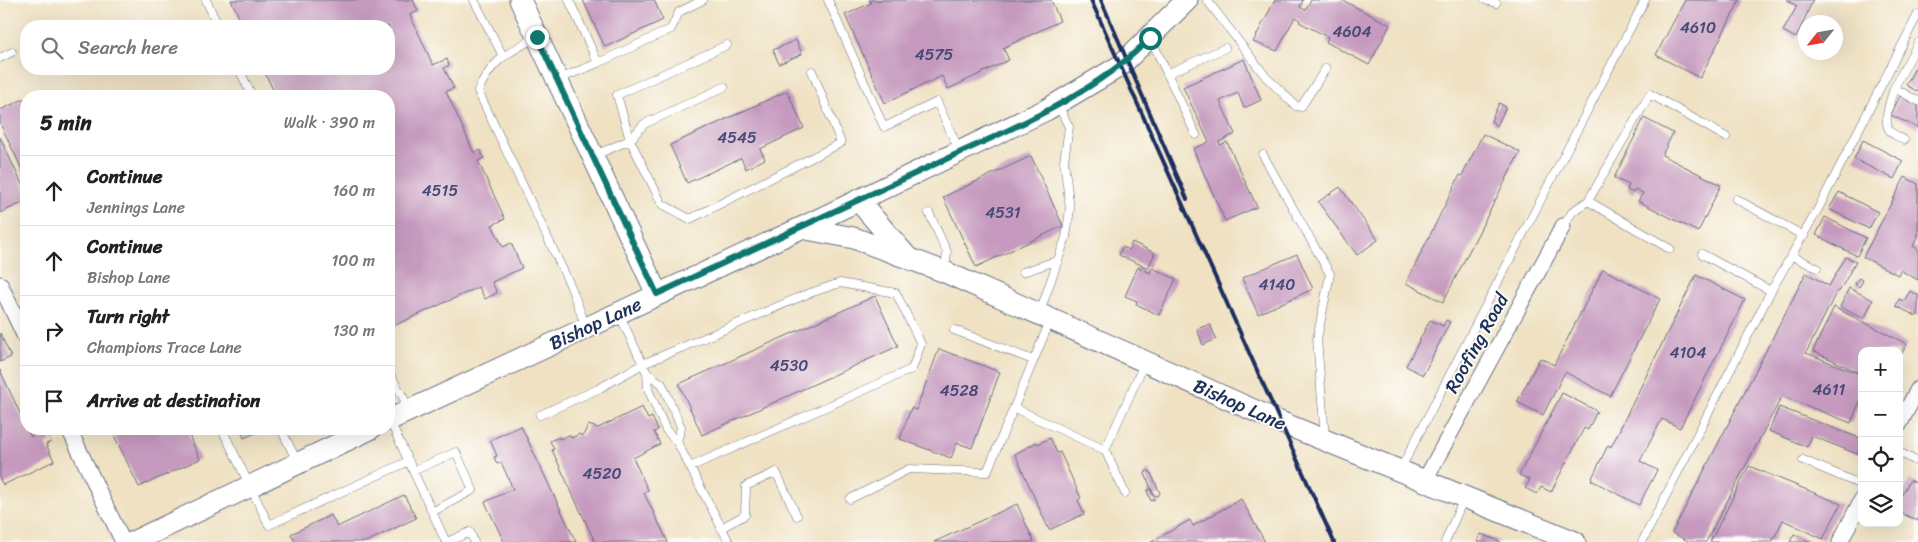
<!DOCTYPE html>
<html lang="en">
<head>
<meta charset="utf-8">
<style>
  :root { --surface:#fff; --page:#f6f6f6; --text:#222; --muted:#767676; --line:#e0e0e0 }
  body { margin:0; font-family:Sriracha,sans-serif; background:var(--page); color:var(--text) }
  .controls { position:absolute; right:15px; bottom:15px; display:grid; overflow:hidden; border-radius:10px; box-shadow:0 5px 20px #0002 }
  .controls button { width:45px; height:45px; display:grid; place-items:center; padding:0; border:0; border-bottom:1px solid var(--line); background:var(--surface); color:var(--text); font:25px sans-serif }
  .compass { position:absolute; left:1798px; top:15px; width:45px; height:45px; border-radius:50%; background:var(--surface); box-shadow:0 5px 20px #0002; rotate:239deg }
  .stop { position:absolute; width:15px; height:15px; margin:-11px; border:4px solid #0f766e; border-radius:50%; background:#fff }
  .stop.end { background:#0f766e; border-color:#fff; box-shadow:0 1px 5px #0008 }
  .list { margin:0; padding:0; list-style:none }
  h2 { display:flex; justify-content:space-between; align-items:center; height:65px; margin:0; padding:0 20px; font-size:21px }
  h2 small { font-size:16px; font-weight:400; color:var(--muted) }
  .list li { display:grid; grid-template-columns:32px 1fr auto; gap:15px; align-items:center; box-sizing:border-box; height:70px; padding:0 20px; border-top:1px solid var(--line) }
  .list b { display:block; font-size:19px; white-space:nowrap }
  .list p { margin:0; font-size:16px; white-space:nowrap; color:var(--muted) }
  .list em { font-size:16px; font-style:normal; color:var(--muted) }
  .icon { flex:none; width:28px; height:28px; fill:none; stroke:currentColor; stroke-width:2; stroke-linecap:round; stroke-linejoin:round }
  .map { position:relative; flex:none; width:1918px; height:542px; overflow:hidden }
  .search { position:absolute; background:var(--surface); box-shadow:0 5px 20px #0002; left:20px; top:20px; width:375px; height:55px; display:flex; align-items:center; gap:12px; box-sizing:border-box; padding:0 18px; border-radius:20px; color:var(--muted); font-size:19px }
  .panel { position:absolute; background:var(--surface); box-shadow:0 5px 20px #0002; left:20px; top:90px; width:375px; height:345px; border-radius:20px }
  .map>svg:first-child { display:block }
</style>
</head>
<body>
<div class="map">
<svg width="1918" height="542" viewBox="0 0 1918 542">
  <rect width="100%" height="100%" fill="#fdfcf7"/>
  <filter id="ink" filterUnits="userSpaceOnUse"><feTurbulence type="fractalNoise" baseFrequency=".02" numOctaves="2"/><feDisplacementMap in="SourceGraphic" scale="10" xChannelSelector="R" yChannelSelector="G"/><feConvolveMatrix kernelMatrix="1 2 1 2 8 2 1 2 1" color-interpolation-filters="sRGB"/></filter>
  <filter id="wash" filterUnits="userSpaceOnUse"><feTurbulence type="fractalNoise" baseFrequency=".0096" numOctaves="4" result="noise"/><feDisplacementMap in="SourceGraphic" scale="20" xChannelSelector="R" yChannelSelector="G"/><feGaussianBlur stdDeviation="1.12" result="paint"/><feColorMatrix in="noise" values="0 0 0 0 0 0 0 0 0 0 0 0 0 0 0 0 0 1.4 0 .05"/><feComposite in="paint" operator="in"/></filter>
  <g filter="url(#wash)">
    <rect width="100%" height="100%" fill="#efe1c2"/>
    <g id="blocks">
      <path fill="#c69abf" d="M231,0H413L418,11L410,15L433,65L447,59L449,65L444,68L454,88L446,91L474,153L480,150L484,158L478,161L505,219L492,225L503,247L511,243L522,268L492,282L497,293L485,299L479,287L389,328V96H276L263,69H389V26H243Z
        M583,0H654L663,20L605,47Z
        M869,0H1051L1060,21L1003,48L1009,60L948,89L942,76L885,103L845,15L871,3Z
        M1275,0H1303L1300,7L1305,10L1311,0H1342L1390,25L1369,65L1326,42L1328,37L1299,22L1300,20L1295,17L1277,51L1253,42Z
        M1685,0H1740L1700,78L1656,55Z
        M1786,0H1813L1796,38L1783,31L1797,6Z
        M796,40L802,54L779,64L773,50Z
        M1244,59L1261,100L1244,108L1238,93L1220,101L1235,134L1219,142L1220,145L1227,142L1257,207L1225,221L1193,149L1209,142L1183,87Z
        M1915,68L1918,69V92L1906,85Z
        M787,91L804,128L760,149L765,159L746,169L741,158L687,183L670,145Z
        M1900,96L1918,105V128L1891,115Z
        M26,98V178L0,123V110Z
        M1499,103L1506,107L1497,126L1491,121Z
        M1644,118L1673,133L1662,155L1721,185L1698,232L1638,201L1643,193L1635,189L1633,193L1627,190L1629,185L1614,178Z
        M1483,134L1520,152L1443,302L1406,283L1460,175L1462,176Z
        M0,137L26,193V201L0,213Z
        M1863,140L1903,161L1894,179L1854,159Z
        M1031,156L1063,226L976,267L943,197Z
        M1905,177L1918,184V236L1913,246L1918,249V280L1900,270L1898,275L1863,257Z
        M1340,187L1378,240L1357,255L1318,202Z
        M1839,192L1878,212L1869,229L1829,209Z
        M1825,217L1866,238L1857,256L1816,235Z
        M1132,242L1155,253L1148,268L1119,255L1122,247L1129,250Z
        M1297,254L1313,289L1258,314L1242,278Z
        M1846,257L1856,261L1839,292L1837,291L1806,353L1862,375V396L1851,423L1782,396L1706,542H1690L1672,533L1806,273L1829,286Z
        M1138,267L1150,273L1152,268L1176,279L1159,315L1136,304L1137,301L1125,296Z
        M1603,269L1660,299L1610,396L1565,372L1543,415L1517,402L1540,358L1554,365Z
        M1696,275L1745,300L1680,428L1662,419L1640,461L1657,470L1639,505L1591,480L1608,445L1611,447Z
        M1859,278L1863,281L1859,287L1855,284Z
        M1849,288L1873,300L1864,319L1840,307Z
        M1910,291L1918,295V315L1916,316L1896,306L1899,299L1904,301Z
        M875,296L898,346L702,435L679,384Z
        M1834,307L1907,344L1899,358V351H1862V374L1813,351Z
        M1430,320L1443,326L1446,320L1450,322L1423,375L1406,366Z
        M1210,324L1216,339L1203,345L1197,329Z
        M0,333L11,357L0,362Z
        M939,349L1000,372L972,448L957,443L951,458L900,439L911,408L916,410Z
        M0,370L31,437L40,432L42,436L47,433L51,442L46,444L54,461L3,485L0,479Z
        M1562,393L1597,411L1588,430L1584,428L1551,492L1541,487L1537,494L1525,488L1530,480L1519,475Z
        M642,407L648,419L652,417L658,430L654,432L660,444L633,458L648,490L644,493L668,542H595L552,450L554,449L550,441L559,437L560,439L569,435L571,438L580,434L581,436L584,434L588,425L598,428Z
        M1779,407L1862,439L1857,454L1812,436L1807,447L1769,431Z
        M521,426L576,542H504L485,502L513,489L501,462L497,464L494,457L497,456L490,440Z
        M117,429H186L200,459L139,487L112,431Z
        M240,429H265L244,438Z
        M1050,438L1057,453L1060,452L1081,498L1078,500L1084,514L1049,530L1015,454L1037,442L1038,444Z
        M1749,466L1841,504L1823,539L1783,520L1772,542H1710Z
        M1146,471H1150L1160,493L1158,496L1154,495L1145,474Z
        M1910,480L1918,484V521L1899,512V500Z
        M1150,489L1155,499L1151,501L1147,491Z
        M404,495L416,518L366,542H295L291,534L331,515L337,527Z
        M1241,499L1265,542H1151L1190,520L1193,526Z
        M1017,504L1034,542H934Z
        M1481,534L1501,542H1477Z
        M1794,534L1811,542H1790Z"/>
    </g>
  </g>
  <g filter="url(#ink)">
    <use href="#blocks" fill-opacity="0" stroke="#656d81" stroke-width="1"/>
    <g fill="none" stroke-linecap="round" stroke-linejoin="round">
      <g stroke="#656d81" stroke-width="9">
        <path id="lane" d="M206,0L218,26
          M474,0L503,56
          M828,0L884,127L937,102L959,150
          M1207,0L1266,77L1296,106L1301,107L1326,68
          M1485,0L1496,3
          M535,38C506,54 492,60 478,91L571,287L586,327
          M1151,39L1196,135
          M1918,43L1894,88L1918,101
          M0,58L12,52
          M598,63L671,29L679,12L703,0
          M239,69L252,96
          M1167,74L1225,48
          M559,79L598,63L569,0
          M1894,88C1891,99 1882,121 1890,131C1893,135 1900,137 1904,140
          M82,95L83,96
          M630,140L617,95L727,45
          M630,140L644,124L724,87
          M595,155L630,140L662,204L690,219L841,143L812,71
          M1263,155L1330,274L1317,339L1325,438
          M1736,199L1804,236
          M1588,201L1650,94L1726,137
          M929,213L947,252L945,270
          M1563,226L1573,211L1588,201L1670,249
          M1702,254L1771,291
          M1792,256L1817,268
          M1023,272L1056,261
          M1040,312L1066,237L1070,209L1064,161L1069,127L1058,105
          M619,314L647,373L648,389L666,430L677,442L681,427L662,384L647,373
          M954,330L1033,360
          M389,372L409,408
          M1014,408L1105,450L1144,364
          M540,415L598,389L643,364L807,294L840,283L896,293L921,344L912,369L690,467
          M390,421L446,542
          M222,429L269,525L409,461
          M281,429L297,461
          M677,442L729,542
          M1105,450L1125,493
          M1899,452L1918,462
          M1803,460L1862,485
          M1400,470L1645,0
          M413,471L456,452L473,490L432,512
          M850,499L909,469L987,472L1050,321
          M721,528L745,515L746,486L776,472L797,516
          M447,542L470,532L474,542
          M1445,542L1464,498
          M1642,542L1771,291L1818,209L1918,14"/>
      </g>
      <g stroke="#656d81" stroke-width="17">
        <path id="street" d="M0,284L26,339
          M1899,425L1918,389
          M69,429L123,542
          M1425,480L1563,226
          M1840,542L1862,499"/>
      </g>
      <g stroke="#656d81" stroke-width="23">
        <path id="secondary" d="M520,0L657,294
          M858,200L907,257
          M801,228L854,238L945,272L1280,422L1575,542
          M389,420L801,228L1046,110L1120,66L1187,0
          M133,542L370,429"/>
      </g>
      <use href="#lane" stroke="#fff" stroke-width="8"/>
      <use href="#street" stroke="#fff" stroke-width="15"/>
      <use href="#secondary" stroke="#fff" stroke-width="21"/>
      <path stroke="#1b2f5e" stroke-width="4" d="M1091,0L1334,542
        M1101,0L1187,199"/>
    </g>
  </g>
  <g fill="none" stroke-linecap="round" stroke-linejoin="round" filter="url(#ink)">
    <path stroke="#0f766e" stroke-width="6" d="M537,37L657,294C748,252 838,209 929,167C1003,132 1093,97 1150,38"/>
  </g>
  <g text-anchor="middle" stroke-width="4" stroke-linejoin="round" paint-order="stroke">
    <g font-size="16" fill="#464a76">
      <text x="1698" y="33">4610</text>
      <text x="1352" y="37">4604</text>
      <text x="934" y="60">4575</text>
      <text x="737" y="143">4545</text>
      <text x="440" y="196">4515</text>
      <text x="1003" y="218">4531</text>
      <text x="1277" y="290">4140</text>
      <text x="1688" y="358">4104</text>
      <text x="789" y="371">4530</text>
      <text x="1829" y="395">4611</text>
      <text x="959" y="396">4528</text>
      <text x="602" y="479">4520</text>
    </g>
    <g font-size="19" fill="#1b2f5e" stroke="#fdfcf7">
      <text transform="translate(595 323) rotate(-25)" y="7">Bishop Lane</text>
      <text transform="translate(1476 343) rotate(-61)" y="7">Roofing Road</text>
      <text transform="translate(1240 404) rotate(24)" y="7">Bishop Lane</text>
    </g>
  </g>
</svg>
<div class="controls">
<button>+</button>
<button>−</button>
<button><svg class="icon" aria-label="locate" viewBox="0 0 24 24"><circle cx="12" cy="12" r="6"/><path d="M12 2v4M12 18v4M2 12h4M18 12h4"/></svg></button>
<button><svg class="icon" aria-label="layers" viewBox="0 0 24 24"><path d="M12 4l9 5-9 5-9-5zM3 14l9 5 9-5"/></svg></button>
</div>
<svg class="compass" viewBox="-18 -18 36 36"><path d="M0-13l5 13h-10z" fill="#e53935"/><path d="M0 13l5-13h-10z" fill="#767676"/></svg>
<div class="stop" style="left:1150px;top:38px"></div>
<div class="stop end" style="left:537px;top:37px"></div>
<div class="search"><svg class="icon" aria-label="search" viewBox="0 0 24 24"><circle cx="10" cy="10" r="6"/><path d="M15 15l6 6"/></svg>Search here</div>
<section class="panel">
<h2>5 min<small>Walk · 390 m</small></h2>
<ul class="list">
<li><svg class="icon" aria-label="ahead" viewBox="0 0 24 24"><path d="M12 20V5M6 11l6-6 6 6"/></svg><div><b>Continue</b><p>Jennings Lane</p></div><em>160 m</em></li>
<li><svg class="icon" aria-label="ahead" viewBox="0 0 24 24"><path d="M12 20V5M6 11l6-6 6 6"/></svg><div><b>Continue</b><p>Bishop Lane</p></div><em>100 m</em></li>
<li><svg class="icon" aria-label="right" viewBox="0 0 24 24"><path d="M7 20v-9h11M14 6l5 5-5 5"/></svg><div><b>Turn right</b><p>Champions Trace Lane</p></div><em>130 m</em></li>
<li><svg class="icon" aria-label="arrive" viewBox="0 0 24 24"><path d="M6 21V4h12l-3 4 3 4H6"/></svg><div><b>Arrive at destination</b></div></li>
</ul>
</section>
</div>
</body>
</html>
